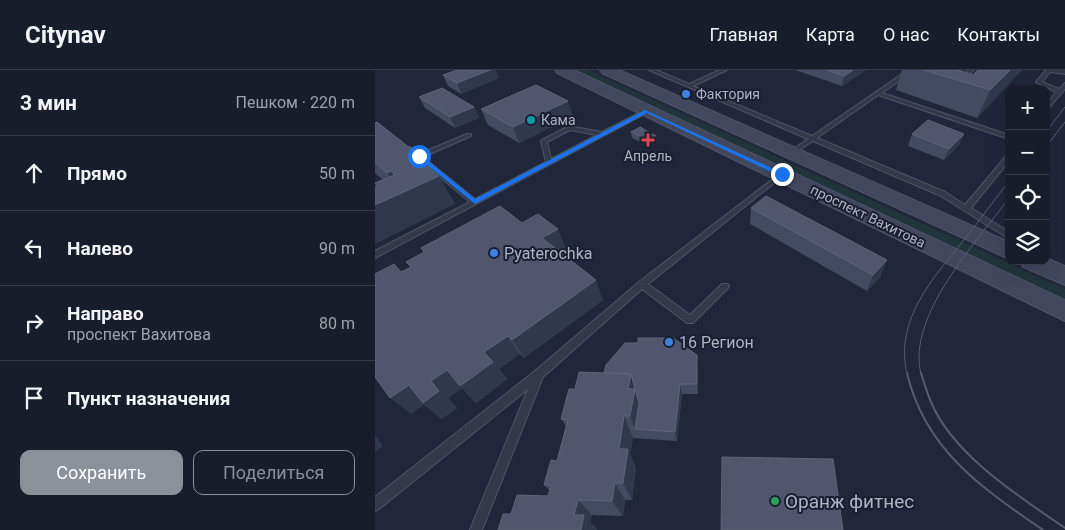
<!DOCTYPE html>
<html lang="ru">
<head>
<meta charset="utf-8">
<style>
  :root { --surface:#181d2c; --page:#252a38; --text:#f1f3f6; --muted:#9fa2a9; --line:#363b48; --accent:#8c9099 }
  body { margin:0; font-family:Roboto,sans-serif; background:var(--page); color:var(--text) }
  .controls { position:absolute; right:15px; top:15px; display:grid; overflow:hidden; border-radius:10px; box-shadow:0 5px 20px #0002 }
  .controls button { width:45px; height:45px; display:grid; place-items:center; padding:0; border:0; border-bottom:1px solid var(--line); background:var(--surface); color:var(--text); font:25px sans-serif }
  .stop { position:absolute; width:15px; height:15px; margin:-11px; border:4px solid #1a73e8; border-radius:50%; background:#fff }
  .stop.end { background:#1a73e8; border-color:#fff; box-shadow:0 1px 5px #0008 }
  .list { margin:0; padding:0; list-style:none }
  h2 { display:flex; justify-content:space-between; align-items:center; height:65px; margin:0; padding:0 20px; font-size:21px }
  h2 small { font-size:16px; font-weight:400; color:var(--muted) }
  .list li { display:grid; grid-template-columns:32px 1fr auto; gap:15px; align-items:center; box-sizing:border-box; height:75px; padding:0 20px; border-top:1px solid var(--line) }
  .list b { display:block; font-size:19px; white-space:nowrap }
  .list p { margin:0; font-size:16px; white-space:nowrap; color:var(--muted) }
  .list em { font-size:16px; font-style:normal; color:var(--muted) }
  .actions { display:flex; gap:10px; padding:15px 20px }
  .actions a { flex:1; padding:11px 0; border:1px solid var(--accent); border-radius:10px; text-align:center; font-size:18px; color:var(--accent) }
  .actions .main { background:var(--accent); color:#fff }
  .icon { flex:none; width:28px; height:28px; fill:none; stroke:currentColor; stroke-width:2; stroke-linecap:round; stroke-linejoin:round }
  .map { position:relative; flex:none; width:690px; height:460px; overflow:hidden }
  header { display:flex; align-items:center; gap:30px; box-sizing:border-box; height:70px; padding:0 25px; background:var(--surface); border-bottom:1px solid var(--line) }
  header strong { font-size:24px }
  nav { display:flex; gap:28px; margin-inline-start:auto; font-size:18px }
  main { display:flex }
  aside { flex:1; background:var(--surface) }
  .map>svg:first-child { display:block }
</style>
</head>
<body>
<header>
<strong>Citynav</strong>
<nav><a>Главная</a><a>Карта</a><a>О нас</a><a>Контакты</a></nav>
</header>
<main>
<aside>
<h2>3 мин<small>Пешком · 220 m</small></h2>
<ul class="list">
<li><svg class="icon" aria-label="ahead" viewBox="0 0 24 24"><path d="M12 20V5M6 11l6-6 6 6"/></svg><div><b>Прямо</b></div><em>50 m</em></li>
<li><svg class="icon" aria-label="left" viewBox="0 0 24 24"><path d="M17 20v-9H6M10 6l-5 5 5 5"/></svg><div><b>Налево</b></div><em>90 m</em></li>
<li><svg class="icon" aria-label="right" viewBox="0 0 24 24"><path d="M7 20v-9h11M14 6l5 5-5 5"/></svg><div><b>Направо</b><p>проспект Вахитова</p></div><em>80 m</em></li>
<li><svg class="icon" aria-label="arrive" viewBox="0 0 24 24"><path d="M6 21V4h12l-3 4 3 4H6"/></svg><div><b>Пункт назначения</b></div></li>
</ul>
<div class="actions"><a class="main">Сохранить</a><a>Поделиться</a></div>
</aside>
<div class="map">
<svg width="690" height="460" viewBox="0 0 690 460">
  <rect width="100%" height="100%" fill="#20273a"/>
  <path fill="#22343b" d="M199,0H213L690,219V229Z"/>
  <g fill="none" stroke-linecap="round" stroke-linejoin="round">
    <g stroke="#4e5465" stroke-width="2">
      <path id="lane" d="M274,0H281L314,14L345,0H352L318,16L437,66L533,0H537V2L507,23L634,65V69L503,25L442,68L570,122L590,135L632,85L634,84V91L596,138L634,162V169L566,126L438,71L418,84H414V82L433,69Z
        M593,0H599L586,12H582V10Z
        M671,0H690V4L675,2L667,12L684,19L690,13V19L671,41V35L681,22L661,12Z
        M270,40L275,41L0,188V181L95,132L31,79V77H35L44,84L92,64H96V66L48,87L100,129L171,92L166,71L167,70L194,56L227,62ZM195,60L222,65L176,89L172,72Z
        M407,102L410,104L409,105L273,214L315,245L347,214H353L354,216L353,218L318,253H312L267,219L168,307L107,460H95L153,319L4,439L0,441V427L160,301L264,212Z"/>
    </g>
    <g stroke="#4e5465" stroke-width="2">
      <path id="secondary" d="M180,0H199L690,230V251L182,3Z
        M225,0H244L634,172V189L227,3Z
        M671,188L690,196V215L648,197L645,191H671Z"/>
    </g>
    <use href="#lane" fill="#34394a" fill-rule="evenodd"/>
    <use href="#secondary" fill="#41475d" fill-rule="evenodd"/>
    <path stroke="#555c71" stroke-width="1" d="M671,62L690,37
      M671,77L690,52
      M532,304C519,250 558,208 590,169C605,150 619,130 634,111
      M546,304C531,246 602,172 634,128"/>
    <path stroke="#555c71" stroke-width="2" d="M532,303C550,380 607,418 668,460
      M546,303C549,313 552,323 556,332C578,385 645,427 690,458"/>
  </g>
  <path fill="#434b62" d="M420,0H491L467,16Z
    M527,0H583L598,5L603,0H647L602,48L521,20Z
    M68,5L124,8L86,24L73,16Z
    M44,27L99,37L104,48L80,58L50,38Z
    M106,39L198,46L144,73L113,55Z
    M0,53L43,88L57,96L80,134L1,116L0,113L8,110L0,103Z
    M256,62L282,71L273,76L257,68Z
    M537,64H589L584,75L569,90L533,76Z
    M376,138L506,206L492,221L375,154Z
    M147,153L191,179L185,182L228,230L149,288L145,284L124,299L132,309L101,333L87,318L73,328L82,338L66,349L49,334L36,344L26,202L36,197L31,192L49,182L46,178Z
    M322,295L323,324H307L302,371L258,368L255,384L261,398L257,430H250L248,446L217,445L215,452L222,459L136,444L173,426L175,421L169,415L182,391L191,356L186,349L200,319L229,303Z"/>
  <path fill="#30384d" d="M115,0H121L124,8L86,24L82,13Z
    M478,0H491L467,16L469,6Z
    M635,0H647L602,48L615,20Z
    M193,31L198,46L144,73L138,57Z
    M99,37L104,48L80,58L75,47Z
    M589,64L584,75L569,90L574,79Z
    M281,66L282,71L273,76V70Z
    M40,82L56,109L54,98L57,96L63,106H64L80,134L0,174V135L26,123L12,103L16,101L30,122L36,83Z
    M183,159L191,179L176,188L167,168Z
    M512,190L506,206L492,221L498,205Z
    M221,210L228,230L149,288L137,270Z
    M133,266L145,284L124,299L132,309L101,333L87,318L73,328L82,338L66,349L49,334L36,344L15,328L34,315L56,311L72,300L109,282Z
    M322,285V295L323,324L322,314Z
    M256,304L267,342L260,359L255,346L253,319Z
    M305,314L307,324L302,371L300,362Z
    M249,346L258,368L255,384L261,398L257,430L248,413L244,379Z
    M0,365L8,376L0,382Z
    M240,413L250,430L248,446L237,431Z
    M203,430L217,445L215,452L222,459V460H206L199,445Z"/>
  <path fill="#4f566d" stroke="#5e657b" d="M82,0H115L82,13L68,5Z
    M452,0H478L469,6Z
    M549,0H583L598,5L603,0H635L615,20Z
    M161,15L193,31L138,57L106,39Z
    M67,18L99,37L75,47L44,27Z
    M553,50L589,64L574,79L537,64Z
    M2,52L40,82L36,83L42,88L45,87L57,96L54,98L64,106L0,135V117L2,116L0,113L20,105L16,101L12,103L0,92V53Z
    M265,57L281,66L273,70L256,62Z
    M391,126L512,190L498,205L376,138Z
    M125,136L147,153L163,144L183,159L167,168L221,210L137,270L133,266L109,282L118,292L85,316L72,300L56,311L64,321L48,333L34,315L15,328L0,307V204L19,194L26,202L36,197L31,192L49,182L46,178Z
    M263,268H298L322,285V314H305L300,362L260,359L264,333L256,304L229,303L231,295L250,273H263Z
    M204,302L256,304L253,319H260L255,346H249L244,379H253L248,413H240L237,431L203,430L199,445H209L206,460H123L128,444H136L142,425L173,426L176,415H169L176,390L182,391L193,350L186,349L194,319H200Z
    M347,387L458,389L468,460H346Z"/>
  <path fill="#1a73e8" d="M270,40L410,104L405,106L272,43L100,134L41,86L46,85L100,129Z"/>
  <g fill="#3f7fe0" stroke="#191f2f" stroke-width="2">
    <circle cx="311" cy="24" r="5"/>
    <circle cx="119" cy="183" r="5"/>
    <circle cx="294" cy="272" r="5"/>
  </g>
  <circle fill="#0f9aa8" stroke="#191f2f" stroke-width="2" cx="156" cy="50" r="5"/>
  <path fill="#e0444e" stroke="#191f2f" stroke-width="2" d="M270.5 62.5h5v5h5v5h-5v5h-5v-5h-5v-5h5z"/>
  <circle fill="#2e9e5b" stroke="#191f2f" stroke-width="2" cx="400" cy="431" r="5"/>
  <g text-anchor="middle" stroke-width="4" stroke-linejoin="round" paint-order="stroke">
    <g font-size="14" fill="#aeb4c7" stroke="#191f2f" text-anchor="start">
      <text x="321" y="29">Фактория</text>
      <text x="166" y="55">Кама</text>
      <text x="273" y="91" text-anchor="middle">Апрель</text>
    </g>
    <g font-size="14" fill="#aeb4c7" stroke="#191f2f">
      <text transform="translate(493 146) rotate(26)" y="5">проспект Вахитова</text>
    </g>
    <g font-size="16" fill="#aeb4c7" stroke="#191f2f" text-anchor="start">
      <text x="129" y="189">Pyaterochka</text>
      <text x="304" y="278">16 Регион</text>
    </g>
    <g font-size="19" fill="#aeb4c7" stroke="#191f2f" text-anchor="start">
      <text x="410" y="438">Оранж фитнес</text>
    </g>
  </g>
</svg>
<div class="controls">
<button>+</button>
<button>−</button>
<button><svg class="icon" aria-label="locate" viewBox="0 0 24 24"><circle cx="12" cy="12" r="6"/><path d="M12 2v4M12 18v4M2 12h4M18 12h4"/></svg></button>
<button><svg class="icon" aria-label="layers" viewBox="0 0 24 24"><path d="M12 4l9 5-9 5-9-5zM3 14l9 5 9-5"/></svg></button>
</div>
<div class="stop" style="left:44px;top:86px"></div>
<div class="stop end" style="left:407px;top:104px"></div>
</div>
</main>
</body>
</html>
